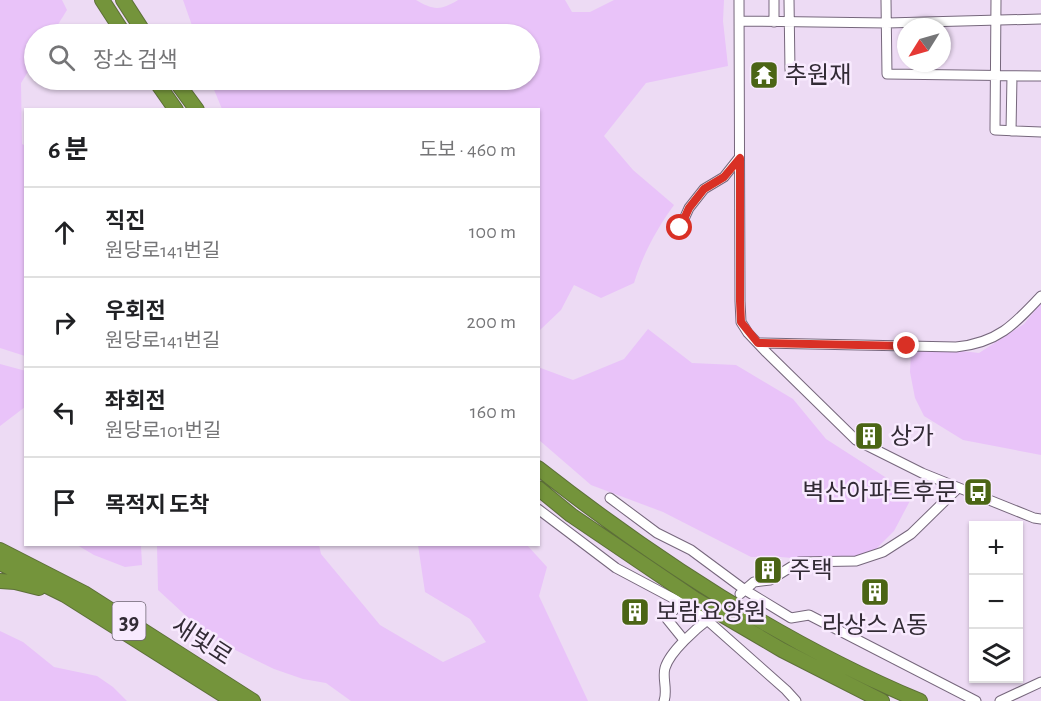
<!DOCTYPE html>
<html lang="ko">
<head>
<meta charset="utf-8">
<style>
  :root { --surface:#fff; --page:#f6f6f6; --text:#202124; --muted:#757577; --line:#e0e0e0 }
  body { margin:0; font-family:"Alegreya Sans","Noto Sans KR",sans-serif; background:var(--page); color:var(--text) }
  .controls { position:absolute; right:18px; bottom:18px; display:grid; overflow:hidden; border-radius:0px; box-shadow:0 2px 4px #0004 }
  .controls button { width:54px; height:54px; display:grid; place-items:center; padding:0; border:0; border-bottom:2px solid var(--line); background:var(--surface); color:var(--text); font:30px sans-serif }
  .compass { position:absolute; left:897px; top:18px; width:54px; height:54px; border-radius:50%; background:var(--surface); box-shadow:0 2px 4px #0004; rotate:233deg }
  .stop { position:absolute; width:18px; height:18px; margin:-14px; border:4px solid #d93025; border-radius:50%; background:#fff }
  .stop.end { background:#d93025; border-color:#fff; box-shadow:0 2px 6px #0008 }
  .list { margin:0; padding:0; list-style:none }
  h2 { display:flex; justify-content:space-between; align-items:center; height:78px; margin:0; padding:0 24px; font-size:26px }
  h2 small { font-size:20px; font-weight:400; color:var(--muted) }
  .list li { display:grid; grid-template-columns:39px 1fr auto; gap:18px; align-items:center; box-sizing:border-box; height:90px; padding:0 24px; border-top:2px solid var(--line) }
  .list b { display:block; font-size:22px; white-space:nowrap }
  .list p { margin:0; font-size:20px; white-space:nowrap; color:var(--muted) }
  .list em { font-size:20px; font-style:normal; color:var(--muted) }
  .icon { flex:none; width:33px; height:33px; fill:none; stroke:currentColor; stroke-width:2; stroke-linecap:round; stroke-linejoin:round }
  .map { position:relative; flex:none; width:1041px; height:701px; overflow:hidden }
  .search { position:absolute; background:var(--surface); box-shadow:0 2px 4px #0004; left:24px; top:24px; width:516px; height:66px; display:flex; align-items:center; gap:15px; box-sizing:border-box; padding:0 21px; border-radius:33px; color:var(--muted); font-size:22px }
  .panel { position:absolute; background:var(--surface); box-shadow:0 2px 4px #0004; left:24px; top:108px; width:516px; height:438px; border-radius:0px }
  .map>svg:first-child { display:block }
</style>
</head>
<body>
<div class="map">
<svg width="1041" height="701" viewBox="0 0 1041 701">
  <rect width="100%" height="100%" fill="#eddbf4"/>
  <path fill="#e9c3f9" d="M0,0H62L67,10L52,34H34V62L21,83L22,144L26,146L25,356L0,348Z
    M183,0H416C433,10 440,11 458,0H565L572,12H590L614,0H724L723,21L728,66L646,83L604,136L633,170L674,205C656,230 643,254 634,283L601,298L574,285L561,310L540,330L538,110L222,109L210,80H530V34H195Z
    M1041,303V455L963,440L924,416L915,398L910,372L911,351H962L979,353L1024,324Z
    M648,329L692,363L736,365L793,399L826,439L913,495L894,531L875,550L843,562L780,557H751L663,512L591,485L539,440L538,367L573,380L624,359Z
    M0,364L26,371L25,407L0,426Z
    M77,545H141L142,565L125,567L94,555Z
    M157,545H319L321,554L380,625L443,662L486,642L470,619L425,592L418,545H527L547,567L539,596L588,701H351L326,683L303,679L274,669L209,637L158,590Z
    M0,631L23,642L54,667L97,676L113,687L127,701H0Z"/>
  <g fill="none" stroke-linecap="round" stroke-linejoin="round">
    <g stroke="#76677c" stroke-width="11">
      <path id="minor" d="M739,0L740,301L741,322L748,333L765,351L856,440L922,473L1034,518L1041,519
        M789,0L790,70
        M886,0L887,74L1041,76
        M996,0L995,130L1041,132
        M739,21L887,23L1041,19
        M774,22V0
        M1011,131L1012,76
        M680,228L689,208L704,189L724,177L739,158
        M758,343L956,347C997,343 1014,325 1041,296
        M610,498L657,533L691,550L745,590L791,618L809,615L976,701
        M538,509L616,568L680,602L707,620L786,690L796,701
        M740,594L754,582L770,580L799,562L856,561L883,552L911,534L958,488
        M680,602L667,619L684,640
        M664,701C668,690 662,678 665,668C670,651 697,628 710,618
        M1000,701L1041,682"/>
    </g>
    <g stroke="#5d6f39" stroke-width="16">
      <path id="highway" d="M102,0L124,34
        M123,0L145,34
        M155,80L176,110
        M175,80L197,110
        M538,468C654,559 784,644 920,701
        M538,488L571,515L695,599L782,650L882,701
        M0,550L84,593L253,701
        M0,563L65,595L233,701
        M0,581L15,582L39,588"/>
    </g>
    <use href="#minor" stroke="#fff" stroke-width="9"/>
    <use href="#highway" stroke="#74943b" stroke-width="14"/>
  </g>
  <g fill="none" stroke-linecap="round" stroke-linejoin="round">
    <path stroke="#d93025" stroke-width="8" d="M680,228L689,208L704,189L724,177L740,158V301L741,322L758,343L907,346"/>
  </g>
  <defs>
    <g id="temple-square" transform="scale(1.5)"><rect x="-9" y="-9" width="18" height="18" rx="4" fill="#4b6515" stroke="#f8eafe"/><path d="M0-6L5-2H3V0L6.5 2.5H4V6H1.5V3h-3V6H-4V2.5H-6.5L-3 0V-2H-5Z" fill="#fff"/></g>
    <g id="building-square" transform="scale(1.5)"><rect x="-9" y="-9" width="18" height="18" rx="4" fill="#4b6515" stroke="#f8eafe"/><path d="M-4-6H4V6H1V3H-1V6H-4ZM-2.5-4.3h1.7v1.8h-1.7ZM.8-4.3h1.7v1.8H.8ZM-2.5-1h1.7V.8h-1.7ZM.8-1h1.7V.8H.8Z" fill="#fff"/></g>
    <g id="bus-square" transform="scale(1.5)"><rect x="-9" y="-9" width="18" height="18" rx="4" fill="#4b6515" stroke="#f8eafe"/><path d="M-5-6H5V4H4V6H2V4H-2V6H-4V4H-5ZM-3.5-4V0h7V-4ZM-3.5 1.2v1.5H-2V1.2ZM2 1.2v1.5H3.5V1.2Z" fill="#fff"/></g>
  </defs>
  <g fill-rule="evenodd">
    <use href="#temple-square" x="764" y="75"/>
    <use href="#building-square" x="869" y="436"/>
    <use href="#bus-square" x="978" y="492"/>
    <use href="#building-square" x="768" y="570"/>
    <use href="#building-square" x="875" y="592"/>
    <use href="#building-square" x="635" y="612"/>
  </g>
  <g text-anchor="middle" stroke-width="5" stroke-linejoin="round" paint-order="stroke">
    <rect fill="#f8eafe" stroke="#6d6471" stroke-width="1.5" x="112.5" y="602" width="33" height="38" rx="4.5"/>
    <g font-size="22" font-weight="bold" fill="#322b35">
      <text x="129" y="629">39</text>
    </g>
    <g font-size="24" fill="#322b35" stroke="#f8eafe" text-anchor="start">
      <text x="785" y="83">추원재</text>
      <text x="890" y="444">상가</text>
      <text x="957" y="500" text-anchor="end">벽산아파트후문</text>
      <text x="789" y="578">주택</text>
      <text x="656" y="620">보람요양원</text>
      <text x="875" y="633" text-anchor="middle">라상스 A동</text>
    </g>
    <g font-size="24" fill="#322b35" stroke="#f8eafe">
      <text transform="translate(202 641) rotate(33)" y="8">새빛로</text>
    </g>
  </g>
</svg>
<div class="controls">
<button>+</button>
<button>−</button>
<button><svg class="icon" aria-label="layers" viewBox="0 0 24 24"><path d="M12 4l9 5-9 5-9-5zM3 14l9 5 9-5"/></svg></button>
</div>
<svg class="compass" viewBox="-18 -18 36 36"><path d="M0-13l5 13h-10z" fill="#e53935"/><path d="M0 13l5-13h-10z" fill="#757577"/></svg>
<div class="stop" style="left:680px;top:228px"></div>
<div class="stop end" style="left:907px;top:346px"></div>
<div class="search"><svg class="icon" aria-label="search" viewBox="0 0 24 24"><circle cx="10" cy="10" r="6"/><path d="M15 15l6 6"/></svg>장소 검색</div>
<section class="panel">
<h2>6 분<small>도보 · 460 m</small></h2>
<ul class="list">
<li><svg class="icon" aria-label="ahead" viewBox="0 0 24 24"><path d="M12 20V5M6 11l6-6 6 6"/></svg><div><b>직진</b><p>원당로141번길</p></div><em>100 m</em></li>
<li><svg class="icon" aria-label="right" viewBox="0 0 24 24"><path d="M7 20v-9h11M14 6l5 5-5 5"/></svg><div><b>우회전</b><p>원당로141번길</p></div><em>200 m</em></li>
<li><svg class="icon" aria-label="left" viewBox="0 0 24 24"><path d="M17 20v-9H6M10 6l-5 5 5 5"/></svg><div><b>좌회전</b><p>원당로101번길</p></div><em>160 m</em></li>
<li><svg class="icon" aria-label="arrive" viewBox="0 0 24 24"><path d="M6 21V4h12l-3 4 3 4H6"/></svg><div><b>목적지 도착</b></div></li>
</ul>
</section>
</div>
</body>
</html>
